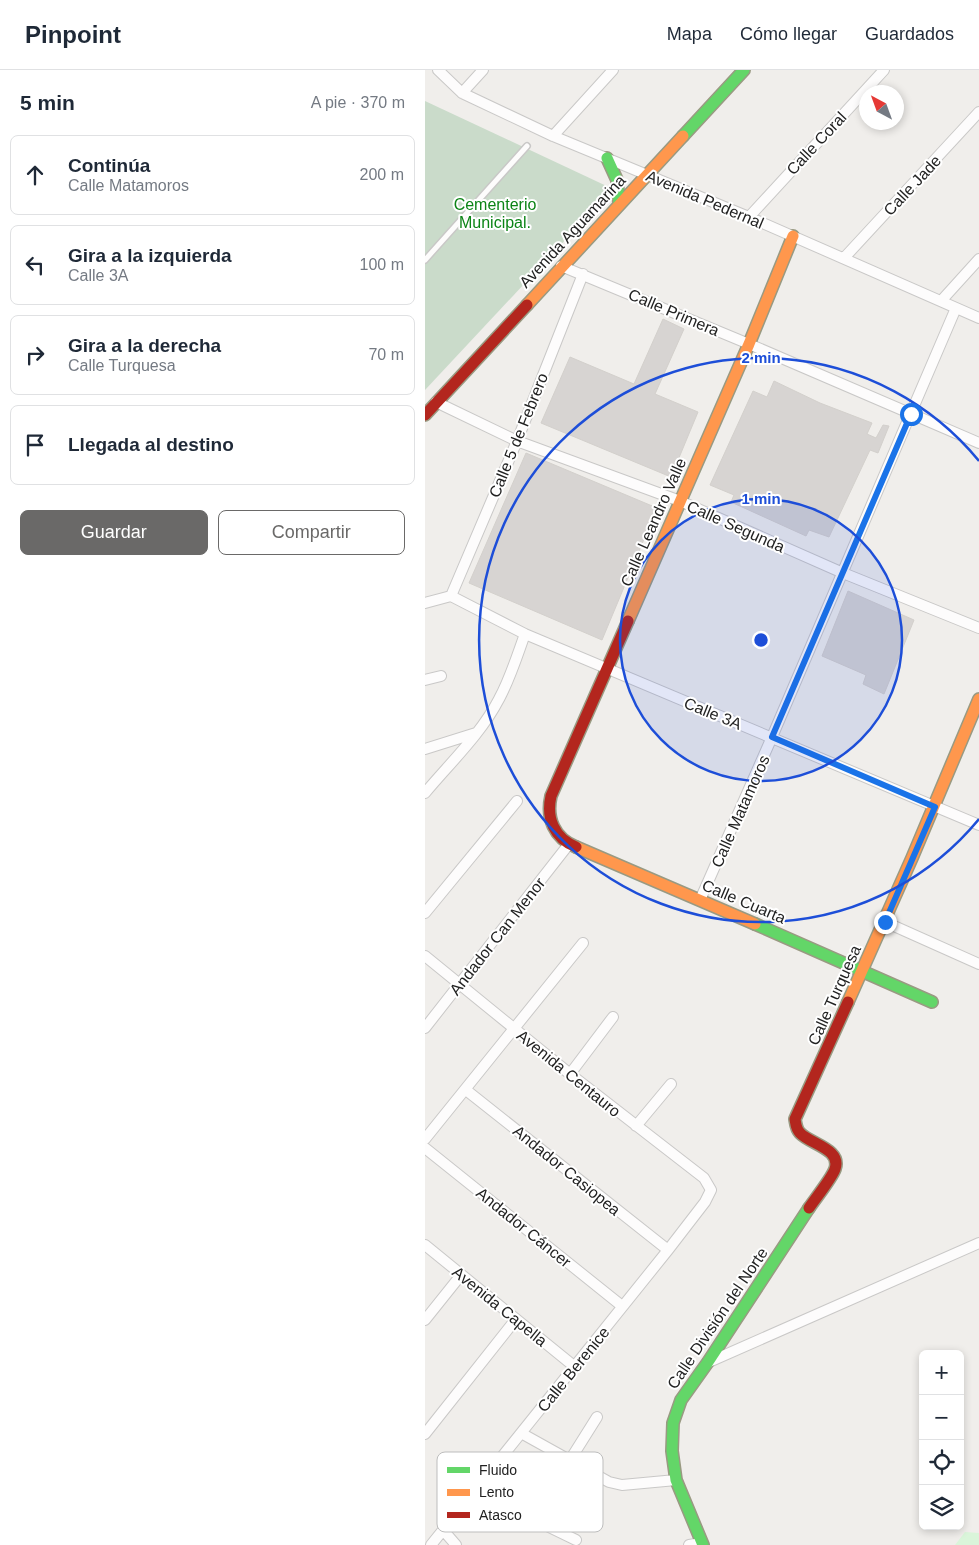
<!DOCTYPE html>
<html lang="es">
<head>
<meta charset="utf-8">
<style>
  :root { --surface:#fff; --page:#f6f6f7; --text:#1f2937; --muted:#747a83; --line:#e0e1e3; --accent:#6a6968 }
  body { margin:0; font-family:Arial,sans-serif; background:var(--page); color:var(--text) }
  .controls { position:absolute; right:15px; bottom:15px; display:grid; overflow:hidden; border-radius:8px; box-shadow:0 2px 8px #0003 }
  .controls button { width:45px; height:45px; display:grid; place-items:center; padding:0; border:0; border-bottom:1px solid var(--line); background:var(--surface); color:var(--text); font:25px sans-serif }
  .compass { position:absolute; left:434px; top:15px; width:45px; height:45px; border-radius:50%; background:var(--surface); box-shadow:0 2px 8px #0003; rotate:319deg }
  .stop { position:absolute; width:15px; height:15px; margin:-11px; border:4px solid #1a73e8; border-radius:50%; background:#fff }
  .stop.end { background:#1a73e8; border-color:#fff; box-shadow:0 1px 5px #0008 }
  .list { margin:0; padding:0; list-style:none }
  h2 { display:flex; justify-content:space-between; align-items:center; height:65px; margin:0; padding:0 20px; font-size:21px }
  h2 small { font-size:16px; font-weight:400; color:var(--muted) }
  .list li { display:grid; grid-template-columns:32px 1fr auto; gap:15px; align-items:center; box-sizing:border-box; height:80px; margin:0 10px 10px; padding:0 10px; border:1px solid var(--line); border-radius:8px }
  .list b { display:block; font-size:19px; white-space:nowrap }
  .list p { margin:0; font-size:16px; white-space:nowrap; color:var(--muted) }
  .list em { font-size:16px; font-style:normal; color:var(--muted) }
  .actions { display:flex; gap:10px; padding:15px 20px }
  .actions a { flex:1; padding:11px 0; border:1px solid var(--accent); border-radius:8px; text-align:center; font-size:18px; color:var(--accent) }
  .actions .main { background:var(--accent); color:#fff }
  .icon { flex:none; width:28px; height:28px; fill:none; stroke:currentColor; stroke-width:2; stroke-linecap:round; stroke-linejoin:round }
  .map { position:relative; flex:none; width:554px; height:1475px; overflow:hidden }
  header { display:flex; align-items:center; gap:30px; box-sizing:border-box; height:70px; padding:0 25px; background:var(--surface); border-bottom:1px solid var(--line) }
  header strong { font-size:24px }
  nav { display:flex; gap:28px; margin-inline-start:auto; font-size:18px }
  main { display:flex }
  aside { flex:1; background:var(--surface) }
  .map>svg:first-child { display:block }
</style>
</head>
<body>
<header>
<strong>Pinpoint</strong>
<nav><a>Mapa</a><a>Cómo llegar</a><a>Guardados</a></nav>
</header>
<main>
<aside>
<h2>5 min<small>A pie · 370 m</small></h2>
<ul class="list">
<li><svg class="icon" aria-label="ahead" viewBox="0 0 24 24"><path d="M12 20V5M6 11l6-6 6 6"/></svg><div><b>Continúa</b><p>Calle Matamoros</p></div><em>200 m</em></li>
<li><svg class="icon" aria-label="left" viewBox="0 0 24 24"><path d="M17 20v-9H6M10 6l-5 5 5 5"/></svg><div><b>Gira a la izquierda</b><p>Calle 3A</p></div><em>100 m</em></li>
<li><svg class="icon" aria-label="right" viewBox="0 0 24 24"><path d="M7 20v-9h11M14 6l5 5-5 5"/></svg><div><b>Gira a la derecha</b><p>Calle Turquesa</p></div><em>70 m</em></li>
<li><svg class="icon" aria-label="arrive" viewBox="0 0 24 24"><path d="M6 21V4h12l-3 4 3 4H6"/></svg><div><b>Llegada al destino</b></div></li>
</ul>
<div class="actions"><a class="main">Guardar</a><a>Compartir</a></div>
</aside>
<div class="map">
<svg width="554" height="1475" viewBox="0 0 554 1475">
  <rect width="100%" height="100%" fill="#f0eeeb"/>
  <path fill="#cadbca" d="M0,31L188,119L0,320Z"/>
  <path fill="#daf5da" d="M540,1462L554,1463V1475H530Z"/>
  <path fill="#d7d4d2" stroke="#d3d0cc" d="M238,249L259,259L230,324L273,342L246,407L116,353L145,287L209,314Z
    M349,311L395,333L447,353L442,364L451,368L458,355L464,356L453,383L445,380L404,467L384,460L381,466L306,432L309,425L285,415L328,321L342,327Z
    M101,383L232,438L177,570L44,513Z
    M423,521L489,550L459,624L438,614L441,605L397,586Z"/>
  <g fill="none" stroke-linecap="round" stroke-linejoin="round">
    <g stroke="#c9c8c7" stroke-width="8">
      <path id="lane" d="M0,190L102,76"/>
    </g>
    <g stroke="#c9c8c7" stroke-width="12">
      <path id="street" d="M13,0L37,23L128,66L324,147L554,248
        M37,23L58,0
        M128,66L188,0
        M324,147L459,0
        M419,188L554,42
        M136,196L324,274L554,373
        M516,231L554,189
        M11,332L92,371L255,431L418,503L554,558
        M26,526L100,564L554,755
        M26,526L92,371L158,204
        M0,533L26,526
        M0,610L16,606
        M0,679L51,663
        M0,723C25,693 56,664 74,629C85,609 92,586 100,564
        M275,830L347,667L531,238
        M0,843L92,731
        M460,852L554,894
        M0,886L145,1004L279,1108L286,1120L280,1132L243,1180L6,1475
        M0,958L144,774
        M145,1004L188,947
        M41,1020L243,1180
        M211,1056L246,1014
        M0,1069L158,873
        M0,1078L197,1236
        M0,1175L150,1297
        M0,1250L36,1205
        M284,1292L554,1173
        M96,1363L184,1412L197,1415L251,1410
        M0,1364L91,1249
        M145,1390L172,1347
        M50,1421L151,1470
        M18,1460L31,1475
        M264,1475L277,1473"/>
    </g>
    <g stroke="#999a82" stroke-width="14">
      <path id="fast" d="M258,66L319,0
        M182,88L192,110L194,133
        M330,854L507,932
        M278,1475L251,1410L247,1381L248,1353L256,1330L283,1292L384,1138"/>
    </g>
    <g stroke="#999a82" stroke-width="14">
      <path id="slow" d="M102,235L258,66
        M203,551L324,274L368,166
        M151,777L330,854
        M423,932L487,788L554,629"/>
    </g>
    <g stroke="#999a82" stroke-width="14">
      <path id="jam" d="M0,345L102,235
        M151,777C129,768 121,748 126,726L203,551
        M384,1138C390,1129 407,1108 410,1099C417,1079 385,1074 375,1063C371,1059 371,1055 370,1049L423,932"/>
    </g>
    <use href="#lane" stroke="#fdfcfc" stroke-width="5"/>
    <use href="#street" stroke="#fdfcfc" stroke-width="10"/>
    <use href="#fast" stroke="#63d668" stroke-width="11"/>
    <use href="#slow" stroke="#ff974d" stroke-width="11"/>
    <use href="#jam" stroke="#b3261e" stroke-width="11"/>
  </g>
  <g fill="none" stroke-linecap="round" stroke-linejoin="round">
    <path stroke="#1a73e8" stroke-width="6" d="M460,852L510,737L347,667L486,344"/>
  </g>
  <circle cx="336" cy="570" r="141" fill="#1d4ed8" fill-opacity=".12"/>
  <g fill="none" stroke="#1d4ed8" stroke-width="2.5">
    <circle cx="336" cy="570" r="141"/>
    <path d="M554 749A282 282 0 1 1 554 391"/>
  </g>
  <g text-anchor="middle" stroke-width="4" stroke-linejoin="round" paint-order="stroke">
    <g font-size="16" fill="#222" stroke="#fff">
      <text transform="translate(391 73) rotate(-47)" y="6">Calle Coral</text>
      <text transform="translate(487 115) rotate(-47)" y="6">Calle Jade</text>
      <text transform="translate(280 129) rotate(23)" y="6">Avenida Pedernal</text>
      <text transform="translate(147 161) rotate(-47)" y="6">Avenida Aguamarina</text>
      <text transform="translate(249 242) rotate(23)" y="6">Calle Primera</text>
      <text transform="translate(93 365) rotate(-68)" y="6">Calle 5 de Febrero</text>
      <text transform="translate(228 452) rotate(-66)" y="6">Calle Leandro Valle</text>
      <text transform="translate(311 456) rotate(24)" y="6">Calle Segunda</text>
      <text transform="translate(288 643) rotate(22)" y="6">Calle 3A</text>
      <text transform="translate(315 741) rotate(-66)" y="6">Calle Matamoros</text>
      <text transform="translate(319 831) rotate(23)" y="6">Calle Cuarta</text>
      <text transform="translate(72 866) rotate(-52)" y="6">Andador Can Menor</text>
      <text transform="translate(409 925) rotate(-66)" y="6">Calle Turquesa</text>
      <text transform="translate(144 1003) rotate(39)" y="6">Avenida Centauro</text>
      <text transform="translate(142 1100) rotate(39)" y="6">Andador Casiopea</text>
      <text transform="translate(99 1157) rotate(39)" y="6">Andador Cáncer</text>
      <text transform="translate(75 1236) rotate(39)" y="6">Avenida Capella</text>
      <text transform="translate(292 1248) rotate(-56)" y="6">Calle División del Norte</text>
      <text transform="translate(148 1299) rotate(-51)" y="6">Calle Berenice</text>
    </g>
    <g font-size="16" fill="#0c8416" stroke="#fff">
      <text x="70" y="140">Cementerio<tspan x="70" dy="18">Municipal.</tspan></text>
    </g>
  </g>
  <rect x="12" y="1382" width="166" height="80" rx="8" fill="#fff" stroke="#bdbdbd" stroke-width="1"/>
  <rect x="22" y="1397" width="23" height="6" fill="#63d668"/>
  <rect x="22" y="1419" width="23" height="7" fill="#ff974d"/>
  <rect x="22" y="1442" width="23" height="6" fill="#b3261e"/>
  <g font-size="14" fill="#222">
    <text x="54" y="1405">Fluido</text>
    <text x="54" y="1427">Lento</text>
    <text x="54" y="1450">Atasco</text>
  </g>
  <circle cx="336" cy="570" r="8" fill="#1d4ed8" stroke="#fff" stroke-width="2.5"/>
  <g font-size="15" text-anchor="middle" font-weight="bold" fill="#1d4ed8" stroke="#fff" stroke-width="4" stroke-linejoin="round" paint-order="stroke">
    <text x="336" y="293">2 min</text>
    <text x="336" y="434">1 min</text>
  </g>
</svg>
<div class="controls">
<button>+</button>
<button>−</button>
<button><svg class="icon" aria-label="locate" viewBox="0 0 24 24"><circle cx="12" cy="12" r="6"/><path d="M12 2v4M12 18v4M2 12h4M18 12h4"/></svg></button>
<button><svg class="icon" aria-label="layers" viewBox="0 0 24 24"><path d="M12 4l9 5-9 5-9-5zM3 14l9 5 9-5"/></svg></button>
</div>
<svg class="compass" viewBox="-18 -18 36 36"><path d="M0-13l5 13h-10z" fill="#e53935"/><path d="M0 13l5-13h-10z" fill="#747a83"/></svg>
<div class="stop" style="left:486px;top:344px"></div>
<div class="stop end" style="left:460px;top:852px"></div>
</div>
</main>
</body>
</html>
